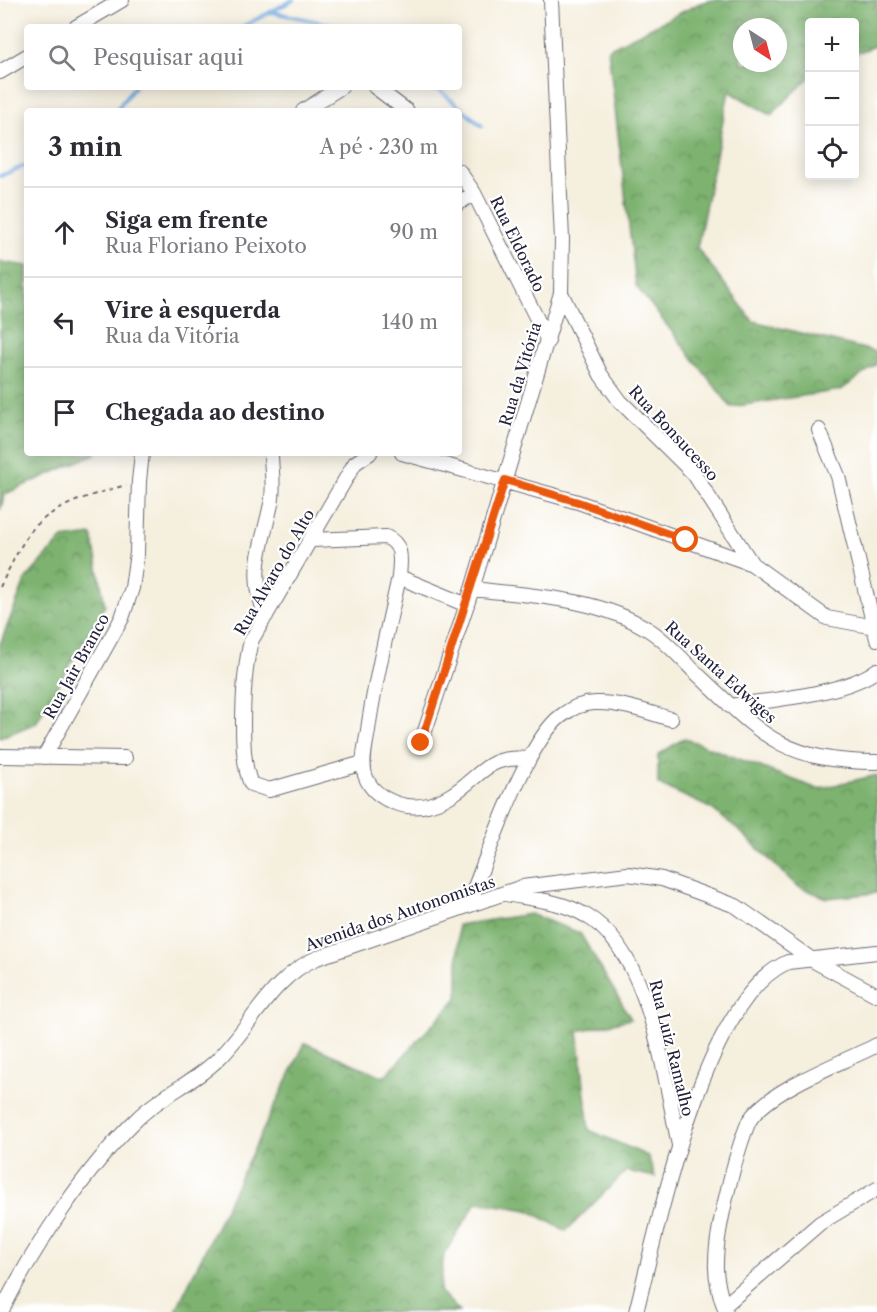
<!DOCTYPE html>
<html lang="pt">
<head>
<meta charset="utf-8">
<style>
  :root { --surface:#fff; --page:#f7f7f7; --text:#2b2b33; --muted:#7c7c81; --line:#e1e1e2 }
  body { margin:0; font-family:"Libre Caslon Text",serif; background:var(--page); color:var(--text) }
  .controls { position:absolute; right:18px; top:18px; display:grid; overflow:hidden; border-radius:6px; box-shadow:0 3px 15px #0003 }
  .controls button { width:54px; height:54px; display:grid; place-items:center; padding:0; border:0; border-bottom:2px solid var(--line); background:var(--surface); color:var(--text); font:30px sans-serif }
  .compass { position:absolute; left:733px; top:18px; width:54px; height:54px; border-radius:50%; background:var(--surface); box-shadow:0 3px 15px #0003; rotate:144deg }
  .stop { position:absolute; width:18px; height:18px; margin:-14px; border:4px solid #ea580c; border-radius:50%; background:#fff }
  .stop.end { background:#ea580c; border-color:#fff; box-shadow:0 2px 6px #0008 }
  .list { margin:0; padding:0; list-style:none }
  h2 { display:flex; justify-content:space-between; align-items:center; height:78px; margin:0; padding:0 24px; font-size:26px }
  h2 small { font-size:20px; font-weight:400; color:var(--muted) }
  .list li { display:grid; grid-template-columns:39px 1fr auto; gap:18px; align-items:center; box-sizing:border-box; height:90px; padding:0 24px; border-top:2px solid var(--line) }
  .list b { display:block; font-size:22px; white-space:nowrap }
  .list p { margin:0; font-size:20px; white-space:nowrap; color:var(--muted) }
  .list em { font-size:20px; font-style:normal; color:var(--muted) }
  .icon { flex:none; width:33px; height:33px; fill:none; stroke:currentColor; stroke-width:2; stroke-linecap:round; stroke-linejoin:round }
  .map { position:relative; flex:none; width:877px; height:1312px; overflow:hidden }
  .search { position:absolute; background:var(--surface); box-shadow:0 3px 15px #0003; left:24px; top:24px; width:438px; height:66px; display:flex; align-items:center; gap:15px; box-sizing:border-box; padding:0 21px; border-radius:6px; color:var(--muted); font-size:22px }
  .panel { position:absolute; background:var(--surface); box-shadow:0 3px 15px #0003; left:24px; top:108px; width:438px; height:348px; border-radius:6px }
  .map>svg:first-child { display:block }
</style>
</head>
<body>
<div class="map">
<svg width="877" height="1312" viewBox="0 0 877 1312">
  <defs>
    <pattern id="forest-crowns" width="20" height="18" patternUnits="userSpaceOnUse" patternTransform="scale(1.5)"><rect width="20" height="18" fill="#7db26f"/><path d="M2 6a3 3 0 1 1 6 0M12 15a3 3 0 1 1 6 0" fill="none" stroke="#66905c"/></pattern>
  </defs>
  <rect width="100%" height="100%" fill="#fff"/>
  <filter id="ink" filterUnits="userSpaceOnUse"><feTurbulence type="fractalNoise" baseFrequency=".0167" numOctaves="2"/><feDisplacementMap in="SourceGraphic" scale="12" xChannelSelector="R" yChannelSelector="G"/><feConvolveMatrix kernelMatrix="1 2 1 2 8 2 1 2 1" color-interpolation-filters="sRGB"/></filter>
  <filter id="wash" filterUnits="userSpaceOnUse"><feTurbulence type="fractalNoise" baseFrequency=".008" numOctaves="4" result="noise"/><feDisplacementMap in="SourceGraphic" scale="24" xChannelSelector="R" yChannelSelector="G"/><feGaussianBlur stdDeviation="1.35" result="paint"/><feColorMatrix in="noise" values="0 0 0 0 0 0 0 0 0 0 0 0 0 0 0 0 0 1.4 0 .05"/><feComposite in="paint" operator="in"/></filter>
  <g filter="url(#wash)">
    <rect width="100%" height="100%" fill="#f5efde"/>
    <path fill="url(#forest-crowns)" stroke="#506a55" stroke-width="1.5" fill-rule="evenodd" d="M712,0H877V45L855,54L854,22H810L809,78L771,115L729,91L697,248L753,321L877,352V364L841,390L731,407L636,286L608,49L700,3ZM742,27H778V63H742Z
      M0,262L27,266V453H97L5,494L0,510Z
      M92,535L105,605L36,723L0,738V644L26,579L62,539Z
      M684,738L818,789L877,775V893L827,898L797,886L744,835L712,809L658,784V755Z
      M530,914L580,933L631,1019L578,1031L589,1130L648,1156L655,1177L626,1171L566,1231L528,1210L477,1202L444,1254L440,1291L460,1312H175L305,1043L384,1077L458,997V925Z"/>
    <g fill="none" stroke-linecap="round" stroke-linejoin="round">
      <path stroke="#72a9e1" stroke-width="4" d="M271,12L344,27
        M242,27L293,0
        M436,87L482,126
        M116,111L134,87
        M0,176L27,165"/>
    </g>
  </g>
  <g filter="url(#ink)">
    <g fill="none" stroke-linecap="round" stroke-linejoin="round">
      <g stroke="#6c6a74" stroke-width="16">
        <path id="minor" d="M76,27L122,0
          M0,72L27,56
          M375,87L407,111
          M303,111L341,87
          M459,171L474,193L548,341
          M459,203L474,193
          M561,293L601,375L620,401L694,474L752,564L827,618L875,627
          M819,430L838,476L877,639
          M402,453L578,502L752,564
          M312,540L386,537C404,545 400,561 399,577L467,605
          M399,577C388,628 375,678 368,730C366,744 361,761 365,775C370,790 383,799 398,804C414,809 431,806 446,798C481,779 484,754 528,759
          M472,589C532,596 597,597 649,630C665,640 679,656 693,670C759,732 780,762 877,762
          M266,616C248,572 262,547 271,504C275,487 271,470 271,453
          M730,706C770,700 846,694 877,670
          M421,743L472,589L561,293L562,239L551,0
          M0,756L125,758
          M44,757L122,618L132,588L137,553L139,481L142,453
          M363,763L269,790L251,784C238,756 243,672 251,641L355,463L370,453
          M506,894C533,899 561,901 585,915C650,950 664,1077 679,1145
          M468,905C486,860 525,743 561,716C570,709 583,703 595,703C620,702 647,712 671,719
          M724,1306L820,1223L877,1189
          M1,1312C34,1247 85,1169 138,1118C162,1094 196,1082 219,1058C252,1025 272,977 317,958L522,887L628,874L662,879L736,906L814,961L877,995
          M636,1312C658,1227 703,998 788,962L877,952
          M726,1312C720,1296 715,1279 716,1262C716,1229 736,1152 749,1121C769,1089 842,1063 877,1045"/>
      </g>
      <path stroke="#6c6a74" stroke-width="2" stroke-dasharray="4.5 4.5" stroke-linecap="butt" d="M0,587C8,571 16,554 26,538C46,506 92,495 126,485"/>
      <use href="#minor" stroke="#fff" stroke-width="14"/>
    </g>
  </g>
  <g fill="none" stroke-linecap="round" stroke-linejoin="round" filter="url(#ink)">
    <path stroke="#ea580c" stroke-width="8" d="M421,743L505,480L578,502L686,540"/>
  </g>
  <g text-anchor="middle" stroke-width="4.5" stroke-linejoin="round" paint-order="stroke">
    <g font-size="16" fill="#22223b" stroke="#fff">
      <text transform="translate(518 244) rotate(64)" y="6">Rua Eldorado</text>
      <text transform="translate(520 374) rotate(-73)" y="6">Rua da Vitória</text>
      <text transform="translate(674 433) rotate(47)" y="6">Rua Bonsucesso</text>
      <text transform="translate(274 572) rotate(-60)" y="6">Rua Alvaro do Alto</text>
      <text transform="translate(76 666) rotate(-61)" y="6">Rua Jair Branco</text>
      <text transform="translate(721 672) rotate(42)" y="6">Rua Santa Edwiges</text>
      <text transform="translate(400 913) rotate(-19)" y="6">Avenida dos Autonomistas</text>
      <text transform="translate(672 1048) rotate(76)" y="6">Rua Luiz Ramalho</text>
    </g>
  </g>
</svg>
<div class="controls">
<button>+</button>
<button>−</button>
<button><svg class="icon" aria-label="locate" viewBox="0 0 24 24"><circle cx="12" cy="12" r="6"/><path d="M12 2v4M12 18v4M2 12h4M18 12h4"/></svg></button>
</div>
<svg class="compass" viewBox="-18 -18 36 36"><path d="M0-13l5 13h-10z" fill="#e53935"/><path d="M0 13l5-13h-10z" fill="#7c7c81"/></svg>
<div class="stop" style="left:686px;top:540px"></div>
<div class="stop end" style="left:421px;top:743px"></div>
<div class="search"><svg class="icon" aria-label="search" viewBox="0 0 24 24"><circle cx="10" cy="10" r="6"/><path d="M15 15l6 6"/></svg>Pesquisar aqui</div>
<section class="panel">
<h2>3 min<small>A pé · 230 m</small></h2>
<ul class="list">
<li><svg class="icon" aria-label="ahead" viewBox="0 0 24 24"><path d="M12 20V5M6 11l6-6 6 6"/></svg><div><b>Siga em frente</b><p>Rua Floriano Peixoto</p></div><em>90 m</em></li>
<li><svg class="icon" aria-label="left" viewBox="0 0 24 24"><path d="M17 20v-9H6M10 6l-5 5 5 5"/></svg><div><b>Vire à esquerda</b><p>Rua da Vitória</p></div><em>140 m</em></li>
<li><svg class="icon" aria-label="arrive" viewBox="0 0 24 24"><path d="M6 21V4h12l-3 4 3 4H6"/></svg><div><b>Chegada ao destino</b></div></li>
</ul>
</section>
</div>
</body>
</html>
